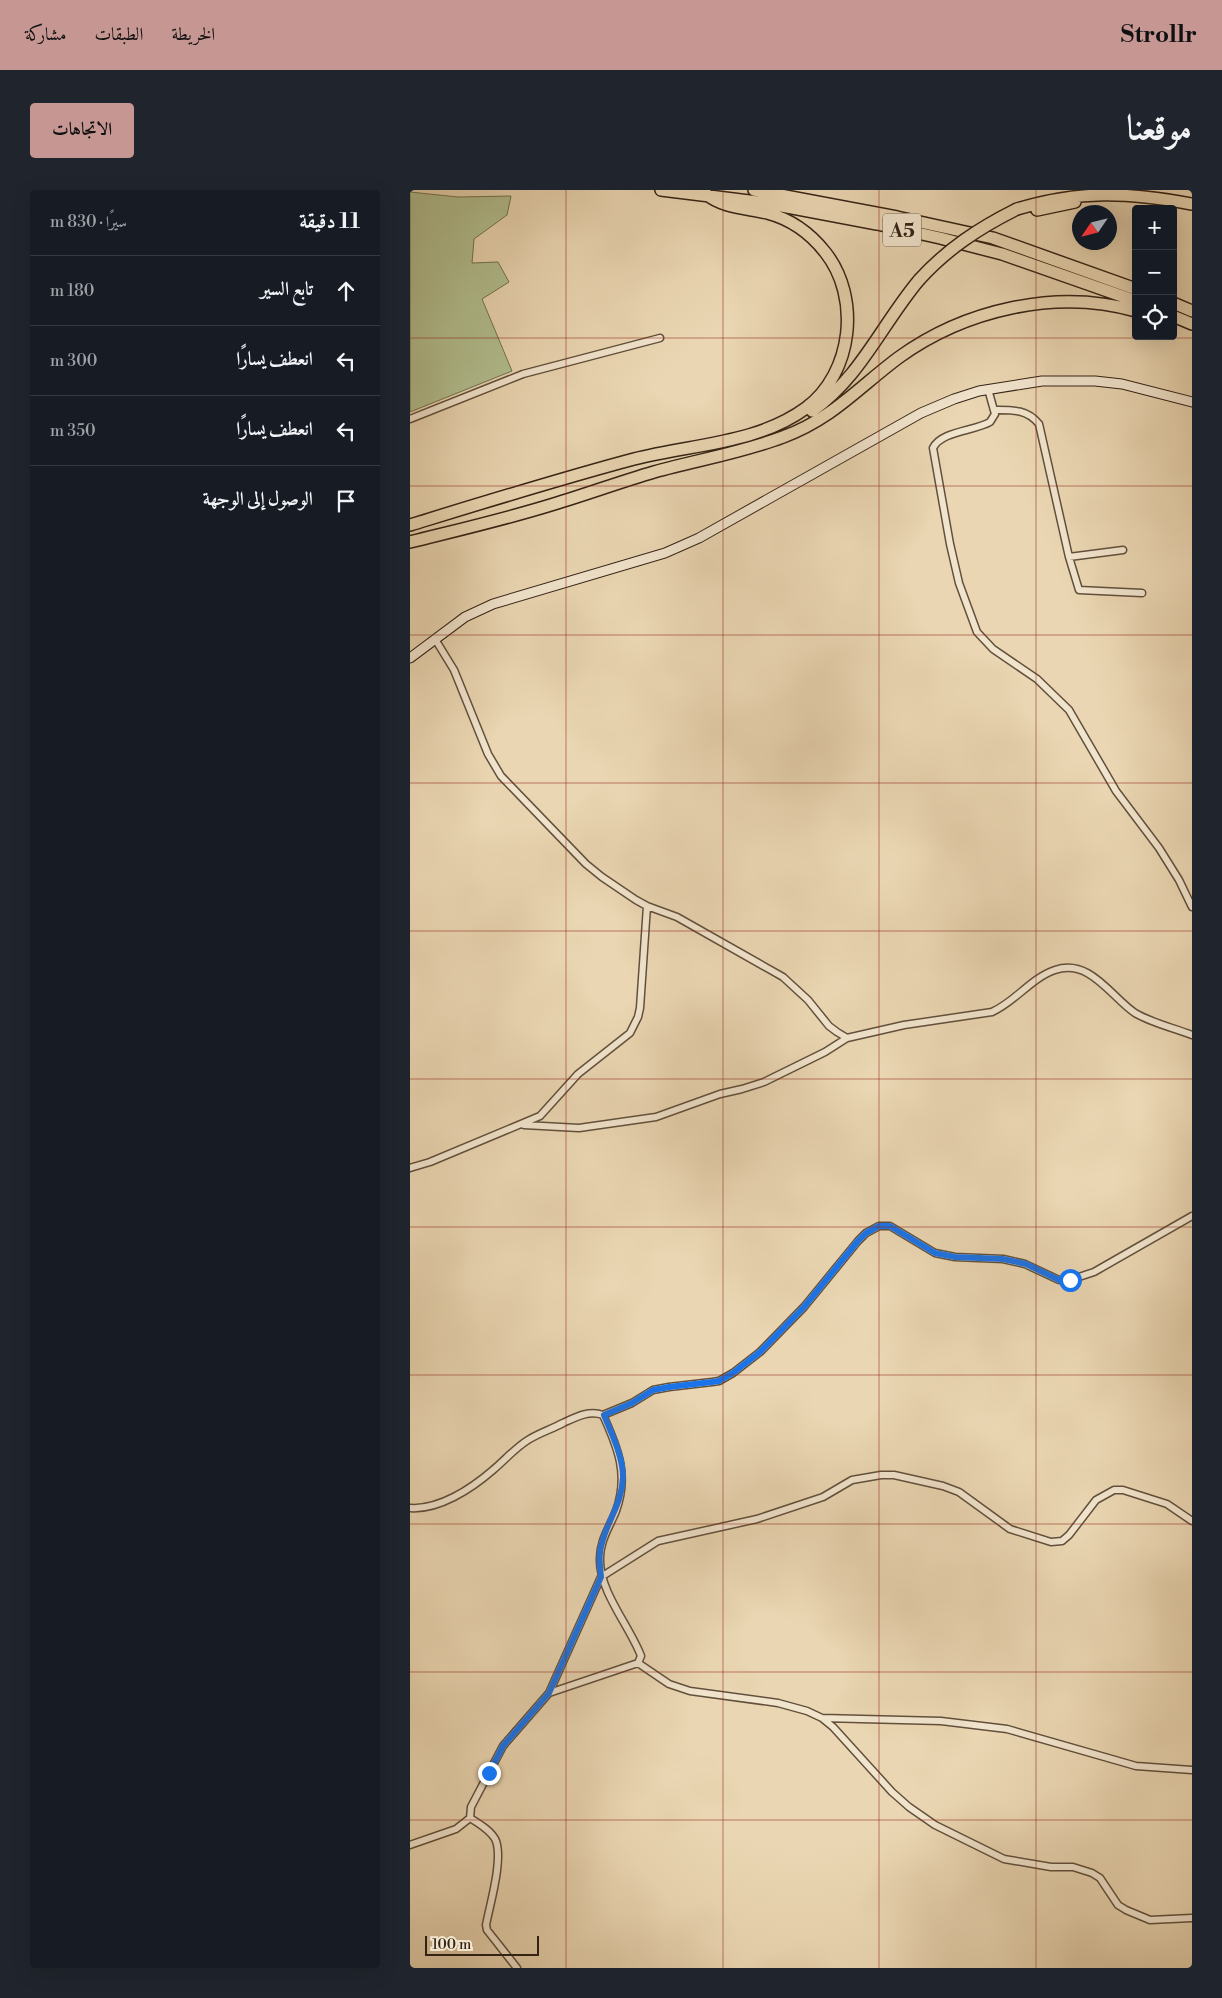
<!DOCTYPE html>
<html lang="ar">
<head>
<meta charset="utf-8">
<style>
  :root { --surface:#171b24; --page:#20242c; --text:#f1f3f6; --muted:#9ea1a6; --line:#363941; --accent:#c59692 }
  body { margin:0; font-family:"Libre Bodoni",Amiri,serif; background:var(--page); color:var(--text); direction:rtl }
  .controls { position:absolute; right:15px; top:15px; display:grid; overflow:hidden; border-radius:5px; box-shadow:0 5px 20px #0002 }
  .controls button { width:45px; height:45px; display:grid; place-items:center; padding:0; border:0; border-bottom:1px solid var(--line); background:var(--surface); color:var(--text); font:25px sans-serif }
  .compass { position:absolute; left:662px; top:15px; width:45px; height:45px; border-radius:50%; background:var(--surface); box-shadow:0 5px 20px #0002; rotate:235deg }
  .scale { position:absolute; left:15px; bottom:12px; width:114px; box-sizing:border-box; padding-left:5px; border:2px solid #342315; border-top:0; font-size:14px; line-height:18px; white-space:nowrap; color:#342315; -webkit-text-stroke:4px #f1e4cd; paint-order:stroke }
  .stop { position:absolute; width:15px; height:15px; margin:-11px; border:4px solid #1a73e8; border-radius:50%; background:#fff }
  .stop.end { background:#1a73e8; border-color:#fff; box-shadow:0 1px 5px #0008 }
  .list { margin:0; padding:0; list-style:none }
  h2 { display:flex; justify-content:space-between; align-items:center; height:65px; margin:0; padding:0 20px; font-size:21px }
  h2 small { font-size:16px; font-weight:400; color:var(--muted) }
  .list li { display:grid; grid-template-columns:32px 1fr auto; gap:15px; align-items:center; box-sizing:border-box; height:70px; padding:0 20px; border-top:1px solid var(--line) }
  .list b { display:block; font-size:19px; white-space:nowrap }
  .list em { font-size:16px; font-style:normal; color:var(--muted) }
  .icon { flex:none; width:28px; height:28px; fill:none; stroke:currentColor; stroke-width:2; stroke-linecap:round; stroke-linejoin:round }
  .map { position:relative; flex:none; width:782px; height:1778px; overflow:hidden; direction:ltr; border-radius:5px }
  header { display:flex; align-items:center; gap:30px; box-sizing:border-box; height:70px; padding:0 25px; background:var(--accent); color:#111 }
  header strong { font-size:24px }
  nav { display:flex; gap:28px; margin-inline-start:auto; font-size:18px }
  .intro { display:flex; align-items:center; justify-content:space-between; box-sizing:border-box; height:120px; padding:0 30px }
  h1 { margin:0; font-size:35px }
  .button { padding:12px 22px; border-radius:5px; background:var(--accent); color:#111; font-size:18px; font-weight:700 }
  main { display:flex; gap:30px; padding:0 30px }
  aside { flex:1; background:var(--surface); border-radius:5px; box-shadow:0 5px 20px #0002 }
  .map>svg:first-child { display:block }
</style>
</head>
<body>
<header>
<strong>Strollr</strong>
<nav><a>الخريطة</a><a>الطبقات</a><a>مشاركة</a></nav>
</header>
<div class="intro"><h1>موقعنا</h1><a class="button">الاتجاهات</a></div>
<main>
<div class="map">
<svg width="782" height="1778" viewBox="0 0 782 1778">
  <rect width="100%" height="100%" fill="#ead6b2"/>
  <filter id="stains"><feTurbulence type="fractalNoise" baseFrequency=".004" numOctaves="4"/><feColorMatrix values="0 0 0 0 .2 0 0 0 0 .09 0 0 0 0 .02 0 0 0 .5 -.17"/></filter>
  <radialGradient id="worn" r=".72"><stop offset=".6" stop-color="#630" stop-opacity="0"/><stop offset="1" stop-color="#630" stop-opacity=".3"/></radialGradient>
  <path fill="#b2bf90" stroke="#737152" d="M0,2L48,7L101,6L97,25L64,49L62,73L88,72L99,92L72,109L102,181L0,222Z"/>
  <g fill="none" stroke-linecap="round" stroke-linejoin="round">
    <g stroke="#62503c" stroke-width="9">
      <path id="street" d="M578,199L585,224L580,232C565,241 531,241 523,258L540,354L549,393L567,442L583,459L627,489L659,520L706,601L749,658L769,690L782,717
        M584,220C602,220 617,219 629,234L659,367L669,400L732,403
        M0,229L113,184L250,148
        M659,367L713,360
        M25,449L44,480L78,564L91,586L176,674L192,687L226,710L237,716L267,727L373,787L398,810L419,836L427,842L437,848L494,835L582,822C605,812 621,788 645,780C680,768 701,807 725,823C742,833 764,838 782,845
        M114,935L169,938L246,927L310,904L332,899L354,892L415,862L437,848
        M0,978L20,972L130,926L168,884L220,843L228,827L230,818L237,716
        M193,1225L222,1213L243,1200L259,1197L302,1192L309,1191L323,1183L350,1162L394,1117L448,1051L456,1043L469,1036H480L525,1063L545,1067L593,1069L615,1074L649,1090H660L684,1082L782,1026
        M0,1318C29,1320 61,1299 83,1280C95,1270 105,1258 118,1250C129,1243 142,1239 153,1233C166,1227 179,1220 193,1225C208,1258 219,1285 206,1321C199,1338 189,1352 190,1371C190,1402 220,1437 231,1466L228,1473L139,1503L93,1556L61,1617L60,1628L46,1639L0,1655
        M228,1473L259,1494L280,1501L368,1513L397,1521L412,1528L423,1537L482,1602L499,1617L525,1635L594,1669L641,1677H663L682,1683L690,1688L708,1715L716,1720L740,1730L782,1728
        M139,1503L191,1387L248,1351L347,1329L413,1307L442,1290L471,1285H484L533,1296L549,1302L600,1339L641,1352L652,1351L659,1345L686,1310L704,1300H713L757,1314L782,1331
        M412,1528L531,1531L597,1539L726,1576L782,1580
        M60,1628C68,1633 82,1641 86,1651C93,1671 80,1714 76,1735L77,1740L107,1778"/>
    </g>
    <g stroke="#342315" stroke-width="11">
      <path id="secondary" d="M0,468L55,427L83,414L255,363L289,348L511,223L544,209L569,201L632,191H685L712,194L782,212"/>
    </g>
    <g stroke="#342315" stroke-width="14">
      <path id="highway" d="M251,0L356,13L467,34L530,48L592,64L726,111
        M344,0L487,27L583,48L726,99
        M607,19C671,0 716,2 782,14
        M627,20L665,12
        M763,113L782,121
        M763,126L782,134
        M402,221C450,188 472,134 509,90
        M0,335C75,312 149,289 224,269C282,254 347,254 396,218C443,183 451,107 415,62C400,43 380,29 357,23C336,18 313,18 296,4
        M0,352C48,340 96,329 144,314C177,304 210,292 244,282C287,270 331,263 373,247C422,229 448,198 488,168C554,120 646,98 726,121"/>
    </g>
    <use href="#street" stroke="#f1e4cd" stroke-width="6"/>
    <use href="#secondary" stroke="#f1e4cd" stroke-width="9"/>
    <use href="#highway" stroke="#ead6b2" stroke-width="11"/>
    <g stroke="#342315" stroke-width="14" stroke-linecap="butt">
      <path id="highway-bridge" d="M509,90C537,59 569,38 607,19"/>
    </g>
    <use href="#highway-bridge" stroke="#ead6b2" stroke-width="11"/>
  </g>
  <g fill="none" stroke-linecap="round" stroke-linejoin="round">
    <path stroke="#1a73e8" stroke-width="6" d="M79,1583L93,1556L139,1503L191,1387C190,1375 188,1364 192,1353C198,1329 212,1314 213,1287C213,1266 201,1243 194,1225L222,1213L243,1200L259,1197L302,1192L309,1191L323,1183L350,1162L394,1117L448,1051L456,1043L469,1036H480L525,1063L545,1067L593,1069L616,1074L649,1090H660"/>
  </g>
  <path fill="none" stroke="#8f2418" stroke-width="1" stroke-opacity="0.55" d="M156,0V1778M313,0V1778M469,0V1778M626,0V1778M0,148H782M0,296H782M0,445H782M0,593H782M0,741H782M0,889H782M0,1037H782M0,1185H782M0,1334H782M0,1482H782M0,1630H782"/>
  <g text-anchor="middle" stroke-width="4" stroke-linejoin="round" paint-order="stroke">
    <rect fill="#f1e4cd" stroke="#6d5d4c" stroke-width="1" x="473" y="23.5" width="38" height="33" rx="4"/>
    <g font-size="19" font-weight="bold" fill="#342315">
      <text x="492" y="47">A5</text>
    </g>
  </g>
  <rect width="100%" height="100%" filter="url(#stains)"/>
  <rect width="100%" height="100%" fill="url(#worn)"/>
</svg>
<div class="controls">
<button>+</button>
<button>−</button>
<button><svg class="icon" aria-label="locate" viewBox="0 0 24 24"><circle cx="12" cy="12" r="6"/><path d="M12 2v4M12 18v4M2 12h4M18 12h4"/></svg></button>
</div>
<svg class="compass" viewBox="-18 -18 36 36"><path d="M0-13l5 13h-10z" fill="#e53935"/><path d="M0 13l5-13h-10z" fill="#9ea1a6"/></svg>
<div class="scale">100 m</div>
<div class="stop" style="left:660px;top:1090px"></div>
<div class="stop end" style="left:79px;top:1583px"></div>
</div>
<aside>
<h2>11 دقيقة<small>سيرًا · 830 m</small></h2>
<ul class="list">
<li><svg class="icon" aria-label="ahead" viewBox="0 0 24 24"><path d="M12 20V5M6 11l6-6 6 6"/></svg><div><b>تابع السير</b></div><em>180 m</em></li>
<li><svg class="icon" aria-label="left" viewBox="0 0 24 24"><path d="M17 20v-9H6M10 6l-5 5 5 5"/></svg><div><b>انعطف يسارًا</b></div><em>300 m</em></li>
<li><svg class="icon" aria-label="left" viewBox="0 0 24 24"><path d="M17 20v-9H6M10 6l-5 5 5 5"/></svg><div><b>انعطف يسارًا</b></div><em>350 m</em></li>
<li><svg class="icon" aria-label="arrive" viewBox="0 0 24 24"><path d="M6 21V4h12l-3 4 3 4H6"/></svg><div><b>الوصول إلى الوجهة</b></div></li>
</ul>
</aside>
</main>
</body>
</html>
